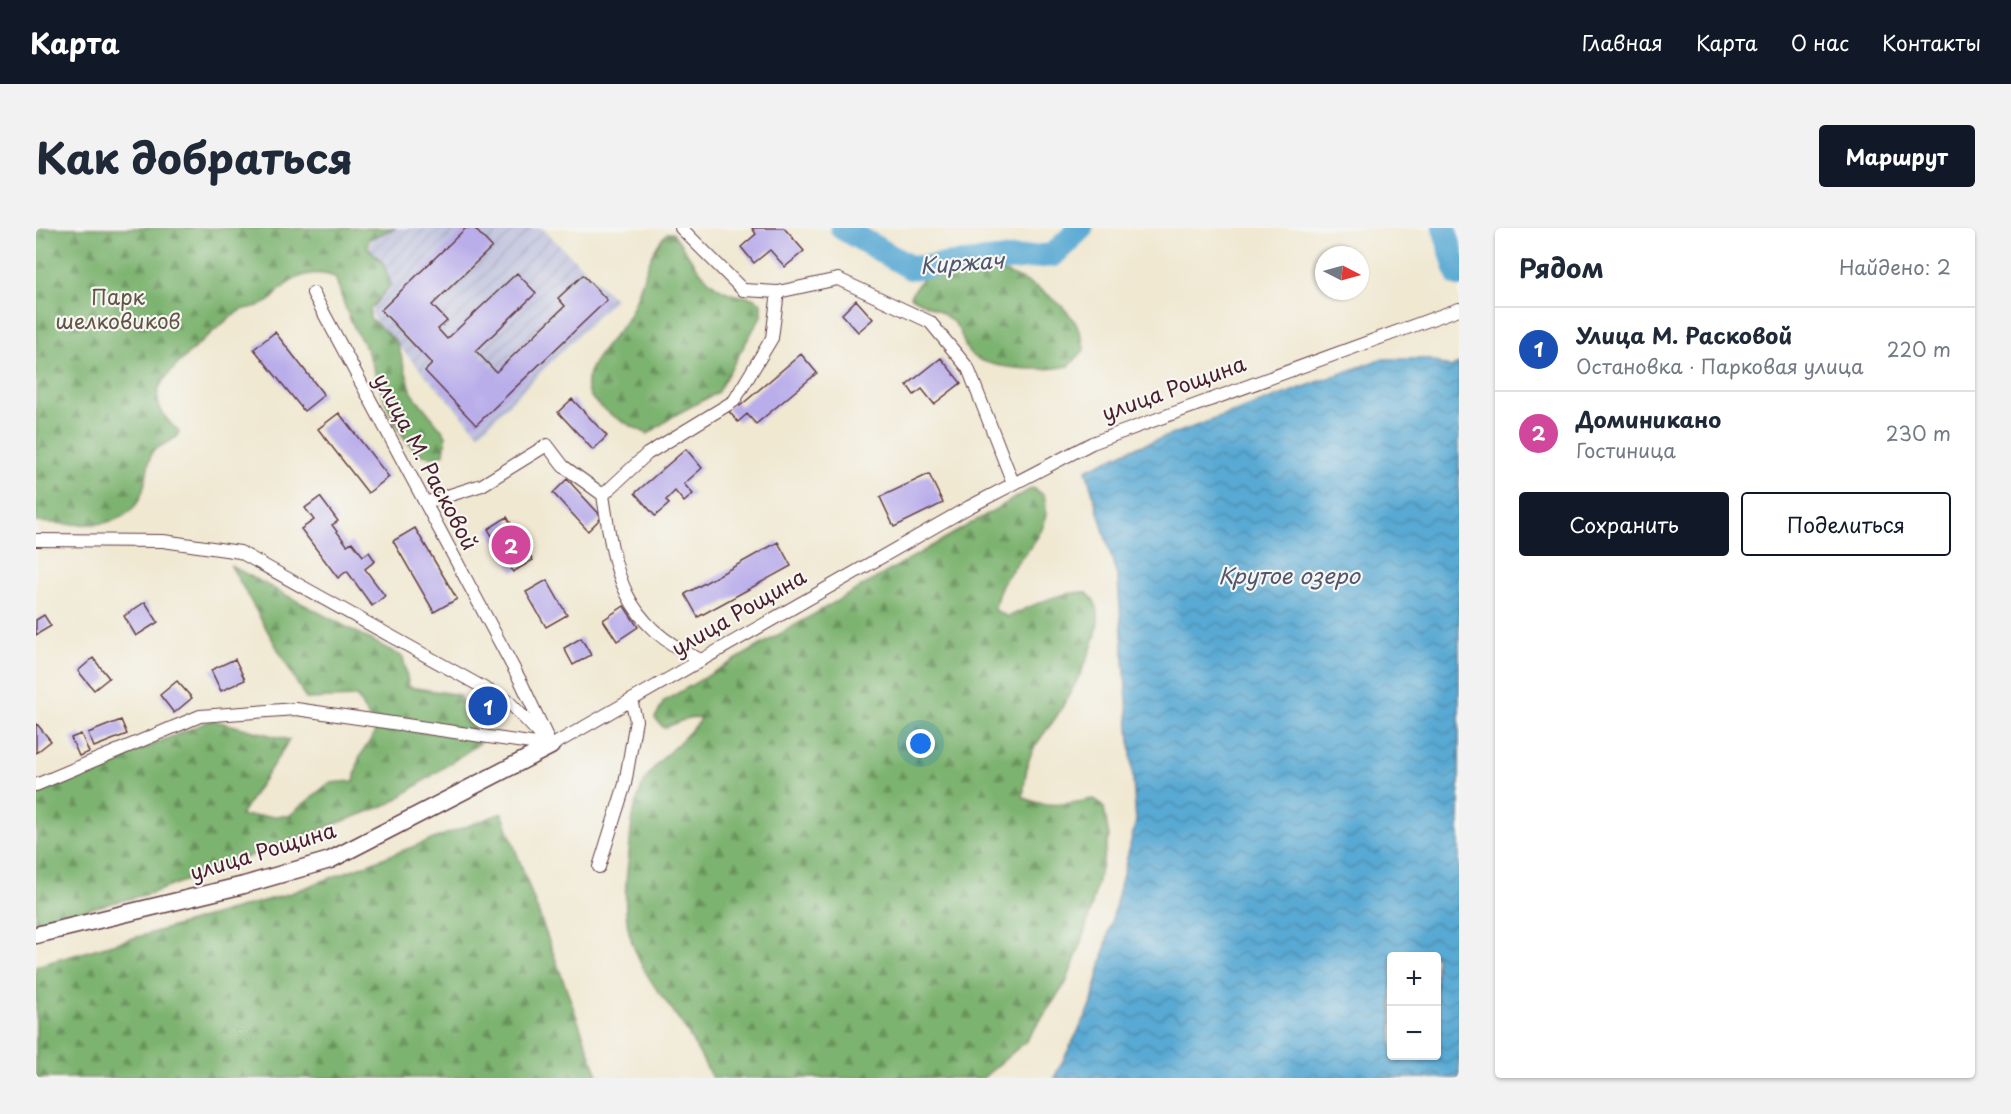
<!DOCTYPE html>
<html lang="ru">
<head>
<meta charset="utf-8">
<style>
  :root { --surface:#fff; --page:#f2f2f3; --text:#1f2937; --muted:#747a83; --line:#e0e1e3; --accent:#111827 }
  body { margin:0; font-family:"Playpen Sans",sans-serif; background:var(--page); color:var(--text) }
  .controls { position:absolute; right:18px; bottom:18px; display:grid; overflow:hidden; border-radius:6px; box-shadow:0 2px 4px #0004 }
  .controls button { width:54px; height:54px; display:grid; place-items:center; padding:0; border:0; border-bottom:2px solid var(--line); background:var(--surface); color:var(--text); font:30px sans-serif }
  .compass { position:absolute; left:1279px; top:18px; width:54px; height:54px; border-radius:50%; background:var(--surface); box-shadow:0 2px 4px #0004; rotate:96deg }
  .you { position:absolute; left:885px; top:516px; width:21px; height:21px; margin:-15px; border:4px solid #fff; border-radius:50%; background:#1a73e8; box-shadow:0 0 0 9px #1a73e833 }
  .badge { display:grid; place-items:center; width:39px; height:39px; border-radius:50%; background:var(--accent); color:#fff; font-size:20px; font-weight:700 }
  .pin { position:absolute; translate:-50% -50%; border:3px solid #fff; box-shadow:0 2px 6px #0006 }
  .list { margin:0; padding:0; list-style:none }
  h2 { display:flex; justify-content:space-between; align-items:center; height:78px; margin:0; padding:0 24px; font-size:26px }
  h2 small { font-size:20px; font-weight:400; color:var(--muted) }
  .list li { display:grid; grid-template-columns:39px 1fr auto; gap:18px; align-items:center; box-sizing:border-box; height:84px; padding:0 24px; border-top:2px solid var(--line) }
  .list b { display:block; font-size:22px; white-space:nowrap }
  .list p { margin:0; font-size:20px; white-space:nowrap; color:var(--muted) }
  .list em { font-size:20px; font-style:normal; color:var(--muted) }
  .actions { display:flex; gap:12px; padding:18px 24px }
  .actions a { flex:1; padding:14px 0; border:2px solid var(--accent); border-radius:6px; text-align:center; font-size:21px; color:var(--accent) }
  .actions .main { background:var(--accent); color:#fff }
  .map { position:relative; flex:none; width:1423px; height:850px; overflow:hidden; border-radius:6px }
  header { display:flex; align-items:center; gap:36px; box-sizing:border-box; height:84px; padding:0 30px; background:var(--accent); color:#fff }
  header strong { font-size:28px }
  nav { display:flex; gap:33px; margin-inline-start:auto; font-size:21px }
  .intro { display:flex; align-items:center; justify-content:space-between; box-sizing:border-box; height:144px; padding:0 36px }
  h1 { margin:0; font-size:42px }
  .button { padding:15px 27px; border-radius:6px; background:var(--accent); color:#fff; font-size:21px; font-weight:700 }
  main { display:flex; gap:36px; padding:0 36px }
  aside { flex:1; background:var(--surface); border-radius:6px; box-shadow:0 2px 4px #0004 }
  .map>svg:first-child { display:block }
</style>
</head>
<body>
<header>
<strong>Карта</strong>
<nav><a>Главная</a><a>Карта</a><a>О нас</a><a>Контакты</a></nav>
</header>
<div class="intro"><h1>Как добраться</h1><a class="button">Маршрут</a></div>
<main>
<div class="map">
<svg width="1423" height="850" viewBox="0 0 1423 850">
  <defs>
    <pattern id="industrial-furrows" width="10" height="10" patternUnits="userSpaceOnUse" patternTransform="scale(1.5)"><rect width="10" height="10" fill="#c0c2dd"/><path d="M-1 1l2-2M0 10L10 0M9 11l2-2" fill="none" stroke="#a6a6be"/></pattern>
    <pattern id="forest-firs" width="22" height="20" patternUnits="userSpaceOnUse" patternTransform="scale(1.5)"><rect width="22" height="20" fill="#7db370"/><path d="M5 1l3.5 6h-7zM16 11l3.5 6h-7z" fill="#68915c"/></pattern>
    <pattern id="water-waves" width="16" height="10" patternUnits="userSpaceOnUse" patternTransform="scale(1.5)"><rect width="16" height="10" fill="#58a9d3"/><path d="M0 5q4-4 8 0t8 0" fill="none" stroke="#4b89ab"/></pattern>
  </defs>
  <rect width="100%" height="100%" fill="#f6f6f2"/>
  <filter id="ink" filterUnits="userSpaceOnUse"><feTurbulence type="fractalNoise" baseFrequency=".0167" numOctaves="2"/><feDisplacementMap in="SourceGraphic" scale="12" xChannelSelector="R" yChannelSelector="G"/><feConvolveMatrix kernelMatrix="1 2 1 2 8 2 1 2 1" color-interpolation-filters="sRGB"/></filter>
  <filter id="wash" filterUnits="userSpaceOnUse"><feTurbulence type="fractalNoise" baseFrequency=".008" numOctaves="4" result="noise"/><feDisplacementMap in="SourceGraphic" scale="24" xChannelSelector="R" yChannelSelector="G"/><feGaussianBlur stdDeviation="1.35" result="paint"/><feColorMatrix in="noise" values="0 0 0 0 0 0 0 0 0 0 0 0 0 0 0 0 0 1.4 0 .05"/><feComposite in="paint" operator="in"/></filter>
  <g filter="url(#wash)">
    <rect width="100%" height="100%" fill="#f0e8d1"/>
    <path fill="url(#industrial-furrows)" d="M341,0H506L579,71L443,206L337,90L329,26Z"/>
    <path fill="url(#forest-firs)" stroke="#64694e" stroke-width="1.5" d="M0,0H359L333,11L331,18L347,35L355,56L334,82V90L361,114L376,165L410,207L408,226C367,246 343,154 334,130C330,118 322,108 317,97C309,82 305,65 299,49C280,41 260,47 245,61C241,65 237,71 232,74C225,79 214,79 206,82C189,91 130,143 123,160C117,176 131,194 143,203L141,209L116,223C111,238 111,253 105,268C88,307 35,295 0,294Z
      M631,5H637C652,26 668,56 693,65C704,70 716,66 725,75V88L681,165L639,187L612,206C595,198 555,180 551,160C547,139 579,109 590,93C608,64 606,33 631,5Z
      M963,43C997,52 1047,83 1048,122L1033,138C1009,143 950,143 933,124C928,119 927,109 923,102C913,85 890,78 874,68L890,45L927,47Z
      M996,260L1008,267C1022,317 964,330 959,382L972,389C997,377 1022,364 1050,364C1053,367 1058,371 1059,375C1073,401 1036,463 1022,486C1014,499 1002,511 996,524C989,539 989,554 987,569C1009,582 1034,575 1058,571L1068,580L1073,609L1047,711L1030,755L990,813L947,850H676C664,826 651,801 634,779C615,755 601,734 593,704C587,678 590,651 593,626C595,603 596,576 608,555C622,528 649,514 665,490H652L628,500L619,490L628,473Z
      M195,338L367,429L373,459L423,467L444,515L355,575L116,665L0,694V565L176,492L253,512L204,588H253L293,555L318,553L323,530L340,503L321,469L270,471Z
      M466,585L563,850H0V738L255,665Z"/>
    <path fill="url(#water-waves)" stroke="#51647f" stroke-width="1.5" fill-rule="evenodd" d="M1345,131H1392L1415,140L1423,135V850H1018L1055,778L1100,593L1082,352L1050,242L1093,222ZM1356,728H1400V828H1356Z"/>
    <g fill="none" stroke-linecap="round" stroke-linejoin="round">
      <path stroke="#58a9d3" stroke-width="24" d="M806,0L875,40L1017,27L1045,0
        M1408,0L1422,47"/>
    </g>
    <g id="blocks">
      <path fill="#baaeea" d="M430,0H438L456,19L396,77L411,93L402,101L411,111L481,45L500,65L440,123L460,144L529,78L522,70L547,47L571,72L440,197L389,143L396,136L345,82Z
        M716,0H748L768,23L749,39L734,22L718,35L705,19L720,6Z
        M820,72L837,91L822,104L806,86Z
        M239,104L288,167L268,183L218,121Z
        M765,126L781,145L720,196L711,186L702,194L691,181L700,173L704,178Z
        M905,130L925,155L898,176L886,161L878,167L871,157Z
        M536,171L571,208L557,222L522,184Z
        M303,185L353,249L332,265L282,201Z
        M650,221L666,240L648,256L657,266L648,274L639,263L630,272L633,276L619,288L599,265Z
        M893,246L907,275L858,299L844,269Z
        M531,251L566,289L552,303L517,265Z
        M284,269L302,293L296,297L311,317L316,314L327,328L333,324L339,333L329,341L349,368L336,378L311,343L302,350L265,301L278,292L269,280Z
        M471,289L497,332L477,344L452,301Z
        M379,300L421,371L398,384L357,313Z
        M742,314L755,338L662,389L649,366Z
        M511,352L531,387L510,399L490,364Z
        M109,374L122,394L100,408L88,388Z
        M588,378L602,399L581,413L567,392Z
        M8,387L15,398L0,407V392Z
        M545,410L555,427L537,437L528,420Z
        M57,430L73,450L58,462L42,443Z
        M199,431L209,452L185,463L175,442Z
        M141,453L156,470L138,485L124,467Z
        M85,492L91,506L58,519L52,505Z
        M0,495L15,513L0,525Z
        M45,506L53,524L43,528L35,510Z"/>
    </g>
  </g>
  <g filter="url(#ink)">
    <use href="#blocks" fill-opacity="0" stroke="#633d44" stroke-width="1.5"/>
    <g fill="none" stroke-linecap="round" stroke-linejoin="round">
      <g stroke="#633d44" stroke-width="14">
        <path id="street" d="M645,0L707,62L742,64L802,51L894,94L932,140L977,255
          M277,65L485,454L511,509
          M567,267L611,226L698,173L736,110L742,64
          M389,275L446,257L511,217L527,238L567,267C579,347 586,396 665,432
          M0,312L127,313L204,324L473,474L515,518
          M515,518L933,279L1056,215L1423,81
          M0,557L164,488L260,481L515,518
          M563,639L589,556L600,492L595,472"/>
      </g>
      <g stroke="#633d44" stroke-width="19">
        <path id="secondary" d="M0,707L208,657L294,632L515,518"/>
      </g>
      <use href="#street" stroke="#fff" stroke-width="12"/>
      <use href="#secondary" stroke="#fff" stroke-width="16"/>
    </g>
  </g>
  <g text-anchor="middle" stroke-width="4.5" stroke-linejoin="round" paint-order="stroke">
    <g font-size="21" fill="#635445" stroke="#f6f6f2">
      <text x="82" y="77">Парк<tspan x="82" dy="24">шелковиков</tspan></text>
    </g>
    <g font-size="21" fill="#4a1f2b" stroke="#f6f6f2">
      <text transform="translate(1138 161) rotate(-20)" y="7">улица Рощина</text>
      <text transform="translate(389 234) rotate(62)" y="7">улица М. Расковой</text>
      <text transform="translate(703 385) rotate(-30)" y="7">улица Рощина</text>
      <text transform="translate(227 624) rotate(-17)" y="7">улица Рощина</text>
    </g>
    <g font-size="22" font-style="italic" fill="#50566e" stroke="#f6f6f2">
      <text transform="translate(926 35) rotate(-4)" y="8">Киржач</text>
      <text x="1253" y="356">Крутое озеро</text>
    </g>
  </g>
</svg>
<div class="controls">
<button>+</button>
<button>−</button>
</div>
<svg class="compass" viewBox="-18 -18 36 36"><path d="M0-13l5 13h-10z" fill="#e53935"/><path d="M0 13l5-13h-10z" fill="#747a83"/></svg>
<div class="you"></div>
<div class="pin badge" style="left:452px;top:478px;background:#1a4fb4">1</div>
<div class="pin badge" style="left:475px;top:317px;background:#d1479c">2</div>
</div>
<aside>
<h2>Рядом<small>Найдено: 2</small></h2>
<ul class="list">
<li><span class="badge" style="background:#1a4fb4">1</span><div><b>Улица М. Расковой</b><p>Остановка · Парковая улица</p></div><em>220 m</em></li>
<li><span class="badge" style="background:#d1479c">2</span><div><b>Доминикано</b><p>Гостиница</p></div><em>230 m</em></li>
</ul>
<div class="actions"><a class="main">Сохранить</a><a>Поделиться</a></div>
</aside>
</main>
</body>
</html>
